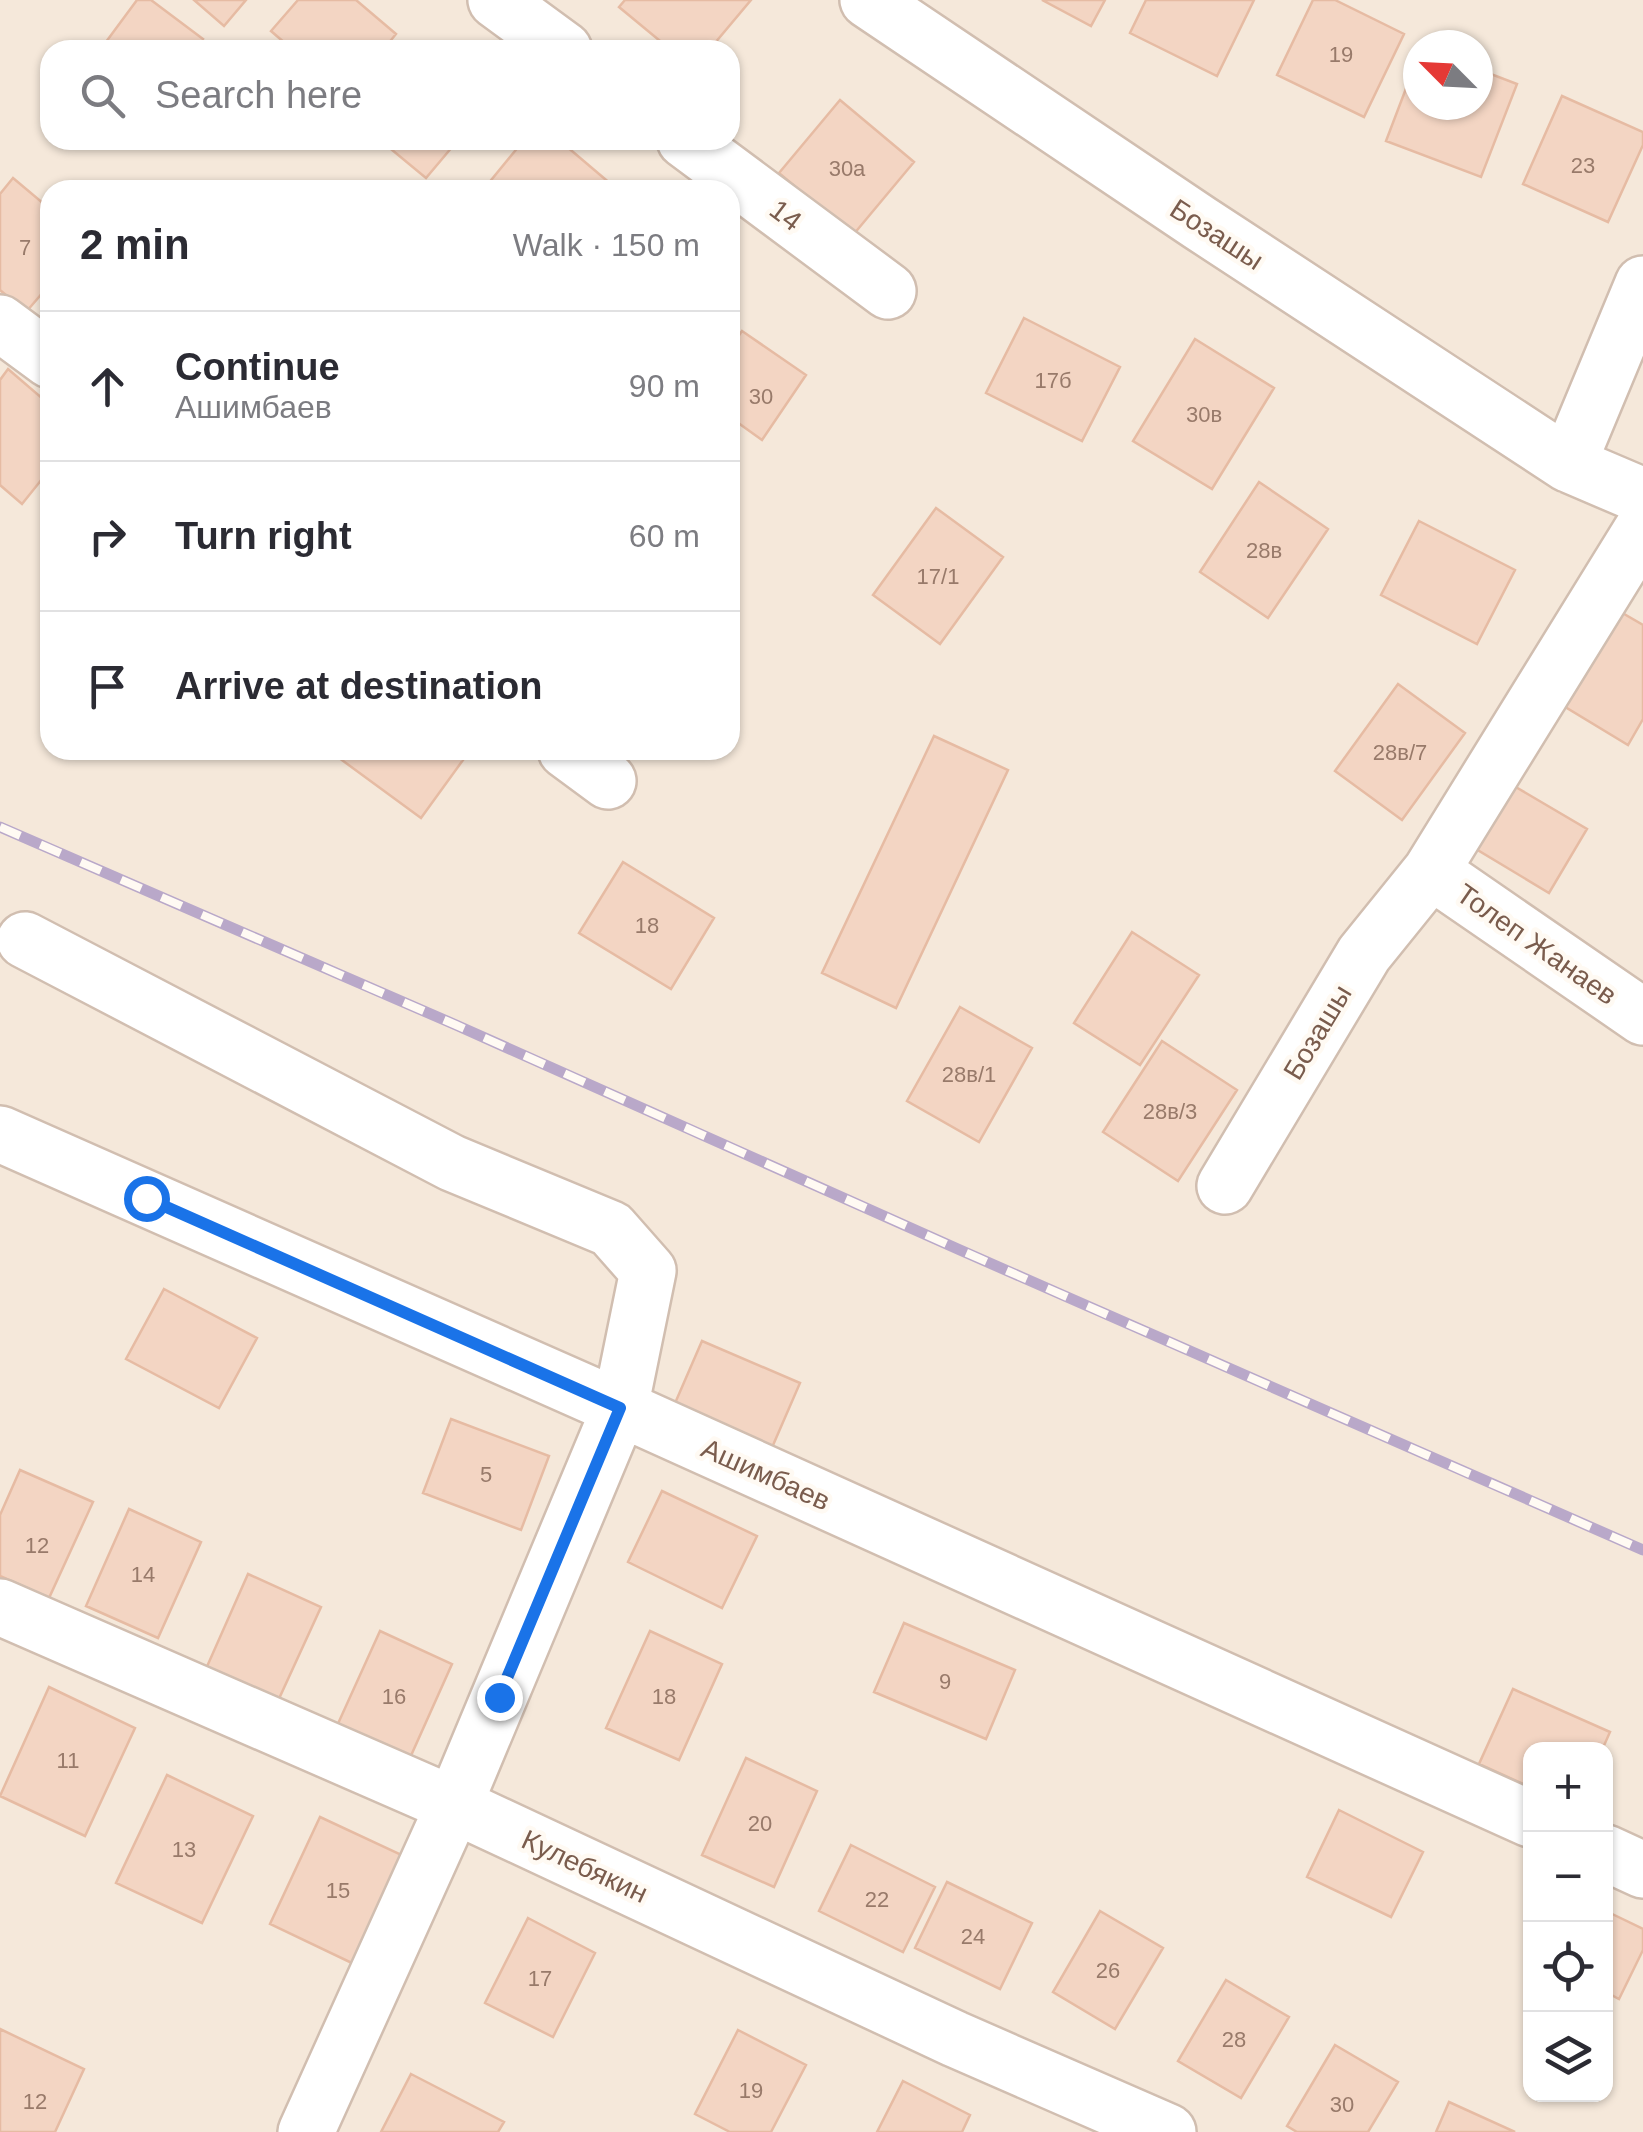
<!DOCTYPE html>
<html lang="en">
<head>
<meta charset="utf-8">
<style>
  :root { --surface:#fff; --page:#f7f7f7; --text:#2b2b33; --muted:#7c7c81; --line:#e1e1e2 }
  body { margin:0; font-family:Arial,sans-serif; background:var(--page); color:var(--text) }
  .controls { position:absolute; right:30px; bottom:30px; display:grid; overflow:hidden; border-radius:20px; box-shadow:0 2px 8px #0004 }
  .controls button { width:90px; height:90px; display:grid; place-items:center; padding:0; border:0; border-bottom:2px solid var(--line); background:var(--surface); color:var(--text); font:50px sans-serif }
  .compass { position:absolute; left:1403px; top:30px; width:90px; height:90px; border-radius:50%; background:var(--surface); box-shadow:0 2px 8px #0004; rotate:294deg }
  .stop { position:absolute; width:30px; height:30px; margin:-22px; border:8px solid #1a73e8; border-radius:50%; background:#fff }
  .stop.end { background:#1a73e8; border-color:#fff; box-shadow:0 2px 10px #0008 }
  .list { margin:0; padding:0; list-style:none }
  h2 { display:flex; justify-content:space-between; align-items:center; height:130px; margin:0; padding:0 40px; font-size:42px }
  h2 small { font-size:32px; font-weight:400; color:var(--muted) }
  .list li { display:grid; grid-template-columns:65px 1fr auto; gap:30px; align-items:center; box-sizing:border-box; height:150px; padding:0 40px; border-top:2px solid var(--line) }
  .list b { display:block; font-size:38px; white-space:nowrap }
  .list p { margin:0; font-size:32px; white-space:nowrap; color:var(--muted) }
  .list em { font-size:32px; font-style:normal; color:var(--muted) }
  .icon { flex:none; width:55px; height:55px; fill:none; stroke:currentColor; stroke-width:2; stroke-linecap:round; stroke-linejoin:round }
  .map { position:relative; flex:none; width:1643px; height:2132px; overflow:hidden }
  .search { position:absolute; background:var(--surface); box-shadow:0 2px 8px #0004; left:40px; top:40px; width:700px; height:110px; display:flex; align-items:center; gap:25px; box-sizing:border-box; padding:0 35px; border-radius:30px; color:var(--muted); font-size:38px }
  .panel { position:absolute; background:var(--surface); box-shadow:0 2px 8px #0004; left:40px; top:180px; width:700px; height:580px; border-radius:30px }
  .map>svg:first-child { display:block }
</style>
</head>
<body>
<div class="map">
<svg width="1643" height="2132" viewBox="0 0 1643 2132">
  <rect width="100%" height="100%" fill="#fdf6ec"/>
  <path fill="#f5e8da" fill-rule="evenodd" d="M0,0H1643V2132H0ZM1418,45H1478V105H1418ZM50,50H730V140H50ZM50,190H730V750H50ZM1530,1750H1606V2094H1530Z"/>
  <path fill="#f3d5c3" stroke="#e6bba3" stroke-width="2.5" d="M137,0H151L203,39L195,50H100Z
    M194,0H246L224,26Z
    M298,0H356L396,34L383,50H293L271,31Z
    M625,0H751L709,50H671L619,7Z
    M1042,0H1105L1091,26Z
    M1146,0H1254L1217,76L1130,33Z
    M1313,0H1335L1404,34L1364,117L1277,75Z
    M1418,57V105H1478V69L1517,84L1481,177L1386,141Z
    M1562,96L1643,132V145L1608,222L1523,184Z
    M840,100L914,162L853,235L779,173Z
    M380,140H458L426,178Z
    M524,140H559L612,185L608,190H483Z
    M13,178L50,209V284L26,312L0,290V194Z
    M1024,318L1120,367L1082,441L986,393Z
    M742,331L806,375L762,440L730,417V348Z
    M1195,339L1274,388L1212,489L1133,441Z
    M8,369L50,405V469L22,504L0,485V380Z
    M1259,482L1328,529L1268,618L1200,572Z
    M936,508L1003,557L940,644L873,595Z
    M1419,521L1515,570L1477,644L1381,595Z
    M1619,611L1643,625V719L1628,745L1562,705Z
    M1398,684L1465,733L1402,820L1335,771Z
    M934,736L1008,770L896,1008L822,973Z
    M338,750H449L463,760L421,818L335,755Z
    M1514,786L1587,829L1549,893L1476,849Z
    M623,862L714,918L671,989L579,933Z
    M1132,932L1199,975L1140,1065L1074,1023Z
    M960,1007L1032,1048L979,1142L907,1101Z
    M1162,1041L1237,1090L1178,1181L1103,1132Z
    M164,1289L257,1338L219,1408L126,1359Z
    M702,1341L800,1383L767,1459L669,1417Z
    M451,1419L549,1456L521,1530L423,1493Z
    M20,1470L93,1502L49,1598L0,1576V1515Z
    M662,1491L757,1536L722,1608L628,1562Z
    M129,1509L201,1542L158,1638L86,1606Z
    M248,1574L321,1607L277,1703L205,1671Z
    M904,1623L1015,1670L986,1739L874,1692Z
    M380,1631L452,1664L409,1760L336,1728Z
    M650,1631L722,1664L679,1760L606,1728Z
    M49,1687L135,1728L85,1836L0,1796Z
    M1513,1689L1610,1732L1602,1750H1530V1787L1479,1764Z
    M746,1758L817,1791L774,1887L702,1855Z
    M167,1775L253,1816L202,1923L116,1883Z
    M1339,1810L1423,1852L1391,1917L1307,1877Z
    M320,1817L406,1857L356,1965L270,1924Z
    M851,1845L935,1887L903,1952L819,1911Z
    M947,1882L1032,1923L1000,1989L915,1948Z
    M1100,1911L1163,1948L1115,2029L1053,1992Z
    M1606,1911L1643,1929V1950L1619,1999L1606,1992Z
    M528,1918L595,1953L553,2037L485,2003Z
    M1226,1980L1289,2017L1241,2098L1178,2061Z
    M0,2029L84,2069L55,2132H0Z
    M738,2030L806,2065L771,2132H730L695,2114Z
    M1335,2045L1398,2082L1368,2132H1297L1287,2126Z
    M411,2074L504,2122L498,2132H381Z
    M903,2081L970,2115L962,2132H877Z
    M1449,2102L1515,2132H1436Z"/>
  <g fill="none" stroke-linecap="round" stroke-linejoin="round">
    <g stroke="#d1beb0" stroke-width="60">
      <path id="minor" d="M496,0L564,50
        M868,0L1200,223L1568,464
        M685,140L888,291
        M1643,284L1568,464L1643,496
        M0,323L50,360
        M566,750L608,781
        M1431,871L1643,1017
        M25,940L452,1163L611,1229L648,1271L620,1408L454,1805L306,2132
        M0,1134L620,1408L1530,1819
        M1225,1186L1364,954L1431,871L1643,528
        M0,1607L454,1805L955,2039L1168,2132
        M1606,1853L1643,1870"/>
    </g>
    <use href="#minor" stroke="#fff" stroke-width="55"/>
    <g stroke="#b9a8c9" stroke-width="11">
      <path id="rail" d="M0,827L456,1025L960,1250L1643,1550"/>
    </g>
    <use href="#rail" stroke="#fffaf3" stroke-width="8" stroke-dasharray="22" stroke-linecap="butt"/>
  </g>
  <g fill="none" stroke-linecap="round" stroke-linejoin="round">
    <path stroke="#1a73e8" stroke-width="12" d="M146,1198L620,1408L499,1697"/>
  </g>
  <g text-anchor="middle" stroke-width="9" stroke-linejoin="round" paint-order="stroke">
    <g font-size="22" fill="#987a6a">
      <text x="1341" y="62">19</text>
      <text x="1583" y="173">23</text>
      <text x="847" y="176">30а</text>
      <text x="25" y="255">7</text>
      <text x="1053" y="388">17б</text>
      <text x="761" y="404">30</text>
      <text x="1204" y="422">30в</text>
      <text x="1264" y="558">28в</text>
      <text x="938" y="584">17/1</text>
      <text x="1400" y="760">28в/7</text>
      <text x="647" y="933">18</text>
      <text x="969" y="1082">28в/1</text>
      <text x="1170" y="1119">28в/3</text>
      <text x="486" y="1482">5</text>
      <text x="37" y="1553">12</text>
      <text x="143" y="1582">14</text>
      <text x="945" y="1689">9</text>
      <text x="394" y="1704">16</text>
      <text x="664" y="1704">18</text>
      <text x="68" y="1768">11</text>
      <text x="760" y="1831">20</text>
      <text x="184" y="1857">13</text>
      <text x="338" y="1898">15</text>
      <text x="877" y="1907">22</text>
      <text x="973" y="1944">24</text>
      <text x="1108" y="1978">26</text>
      <text x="540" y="1986">17</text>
      <text x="1234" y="2047">28</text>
      <text x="751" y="2098">19</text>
      <text x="35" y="2109">12</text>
      <text x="1342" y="2112">30</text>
    </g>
    <g font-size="28" fill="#7a5c4d" stroke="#fffaf3">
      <text transform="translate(786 215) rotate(37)" y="10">14</text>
      <text transform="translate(1217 234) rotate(33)" y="10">Бозашы</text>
      <text transform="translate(1537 944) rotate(35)" y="10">Толеп Жанаев</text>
      <text transform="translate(1317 1032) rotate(-59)" y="10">Бозашы</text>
      <text transform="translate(766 1474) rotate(24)" y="10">Ашимбаев</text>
      <text transform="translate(585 1866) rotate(25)" y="10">Кулебякин</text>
    </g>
  </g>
</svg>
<div class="controls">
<button>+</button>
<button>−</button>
<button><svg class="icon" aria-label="locate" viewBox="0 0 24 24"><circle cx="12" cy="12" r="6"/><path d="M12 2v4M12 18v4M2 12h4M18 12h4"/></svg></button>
<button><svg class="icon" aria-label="layers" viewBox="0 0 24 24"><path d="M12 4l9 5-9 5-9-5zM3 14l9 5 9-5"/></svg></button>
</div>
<svg class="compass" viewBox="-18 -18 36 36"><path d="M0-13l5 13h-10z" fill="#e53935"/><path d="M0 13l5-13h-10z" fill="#7c7c81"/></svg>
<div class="stop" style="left:146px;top:1198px"></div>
<div class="stop end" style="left:499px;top:1697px"></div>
<div class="search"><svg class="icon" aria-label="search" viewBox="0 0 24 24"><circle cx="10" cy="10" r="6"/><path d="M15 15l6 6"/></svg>Search here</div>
<section class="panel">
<h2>2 min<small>Walk · 150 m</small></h2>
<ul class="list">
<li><svg class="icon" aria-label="ahead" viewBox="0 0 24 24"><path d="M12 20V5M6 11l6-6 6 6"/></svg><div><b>Continue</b><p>Ашимбаев</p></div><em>90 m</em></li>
<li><svg class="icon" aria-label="right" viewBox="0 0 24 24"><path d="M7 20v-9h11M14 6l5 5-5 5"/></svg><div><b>Turn right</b></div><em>60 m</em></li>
<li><svg class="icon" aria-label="arrive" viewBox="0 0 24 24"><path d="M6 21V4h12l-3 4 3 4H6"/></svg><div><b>Arrive at destination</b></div></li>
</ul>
</section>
</div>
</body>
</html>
